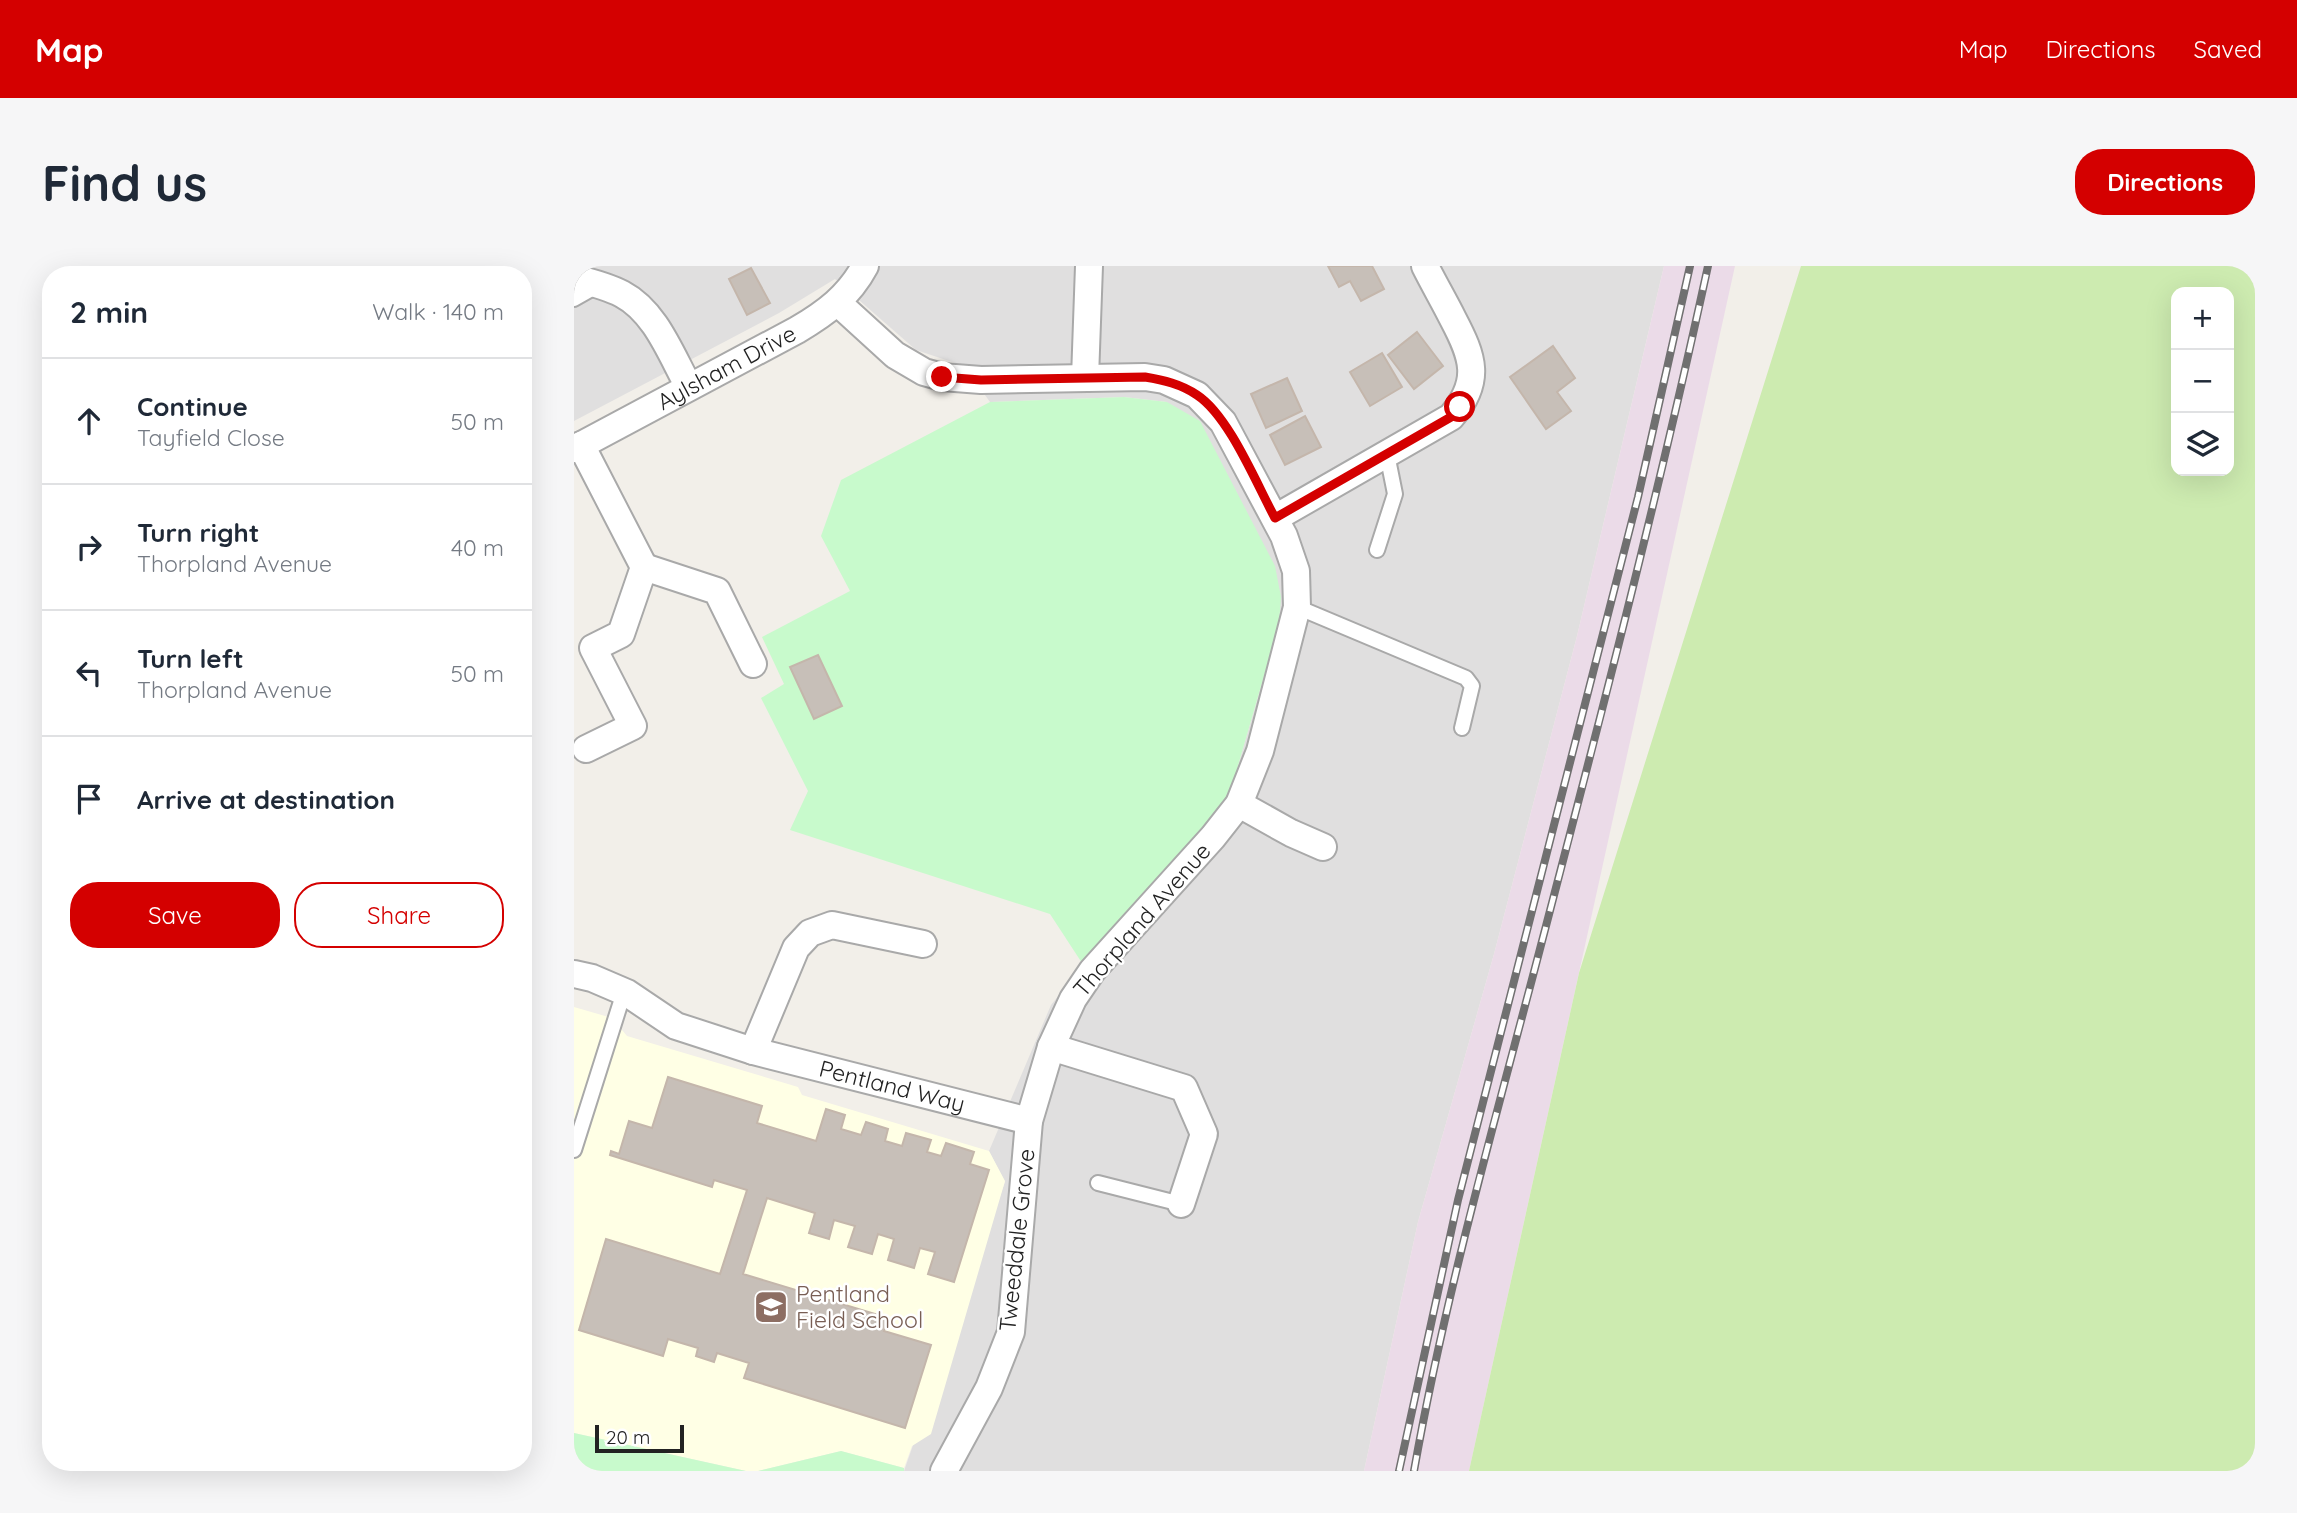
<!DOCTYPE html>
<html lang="en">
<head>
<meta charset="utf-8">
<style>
  :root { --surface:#fff; --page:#f6f6f7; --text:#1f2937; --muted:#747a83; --line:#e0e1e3; --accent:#d40000 }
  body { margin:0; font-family:Quicksand,sans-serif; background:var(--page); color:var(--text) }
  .controls { position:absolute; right:21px; top:21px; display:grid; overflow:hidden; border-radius:14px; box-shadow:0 7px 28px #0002 }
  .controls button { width:63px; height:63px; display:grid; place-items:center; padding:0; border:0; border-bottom:2px solid var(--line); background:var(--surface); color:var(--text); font:35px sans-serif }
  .scale { position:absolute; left:21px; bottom:18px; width:89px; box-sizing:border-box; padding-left:7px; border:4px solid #222; border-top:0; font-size:19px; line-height:24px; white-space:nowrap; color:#222; -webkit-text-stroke:5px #fff; paint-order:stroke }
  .stop { position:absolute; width:21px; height:21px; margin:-16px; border:5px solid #d40000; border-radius:50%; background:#fff }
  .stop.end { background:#d40000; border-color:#fff; box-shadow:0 2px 7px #0008 }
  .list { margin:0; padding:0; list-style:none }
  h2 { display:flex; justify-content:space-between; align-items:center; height:91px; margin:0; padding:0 28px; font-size:30px }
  h2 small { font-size:23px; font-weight:400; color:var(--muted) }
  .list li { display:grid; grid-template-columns:46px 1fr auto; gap:21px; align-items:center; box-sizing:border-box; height:126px; padding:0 28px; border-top:2px solid var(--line) }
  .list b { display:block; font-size:26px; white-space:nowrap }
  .list p { margin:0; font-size:23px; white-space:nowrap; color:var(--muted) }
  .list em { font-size:23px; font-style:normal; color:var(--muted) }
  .actions { display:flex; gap:14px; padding:21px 28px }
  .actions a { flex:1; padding:16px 0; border:2px solid var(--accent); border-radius:28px; text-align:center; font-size:24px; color:var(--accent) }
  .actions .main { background:var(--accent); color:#fff }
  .icon { flex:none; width:38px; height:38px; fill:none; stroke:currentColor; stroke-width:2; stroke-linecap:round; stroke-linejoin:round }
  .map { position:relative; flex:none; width:1681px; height:1205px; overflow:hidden; border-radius:28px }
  header { display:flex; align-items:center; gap:42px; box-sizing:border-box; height:98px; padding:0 35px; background:var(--accent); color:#fff }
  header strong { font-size:33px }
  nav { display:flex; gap:38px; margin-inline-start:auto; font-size:24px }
  .intro { display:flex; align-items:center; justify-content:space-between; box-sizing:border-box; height:168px; padding:0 42px }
  h1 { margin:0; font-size:49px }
  .button { padding:18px 32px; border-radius:28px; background:var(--accent); color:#fff; font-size:24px; font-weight:700 }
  main { display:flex; gap:42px; padding:0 42px }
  aside { flex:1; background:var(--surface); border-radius:28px; box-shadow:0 7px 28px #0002 }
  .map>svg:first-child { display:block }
</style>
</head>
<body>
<header>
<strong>Map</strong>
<nav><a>Map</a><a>Directions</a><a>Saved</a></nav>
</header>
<div class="intro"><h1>Find us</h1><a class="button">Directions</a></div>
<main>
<aside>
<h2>2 min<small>Walk · 140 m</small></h2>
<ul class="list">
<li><svg class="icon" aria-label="ahead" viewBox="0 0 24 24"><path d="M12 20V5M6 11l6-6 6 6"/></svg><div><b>Continue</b><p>Tayfield Close</p></div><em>50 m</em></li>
<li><svg class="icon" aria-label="right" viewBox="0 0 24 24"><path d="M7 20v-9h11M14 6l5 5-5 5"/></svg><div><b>Turn right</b><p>Thorpland Avenue</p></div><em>40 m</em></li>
<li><svg class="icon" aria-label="left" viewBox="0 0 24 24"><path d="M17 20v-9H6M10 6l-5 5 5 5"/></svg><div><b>Turn left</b><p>Thorpland Avenue</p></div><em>50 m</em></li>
<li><svg class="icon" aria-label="arrive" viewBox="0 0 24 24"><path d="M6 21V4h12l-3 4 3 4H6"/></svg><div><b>Arrive at destination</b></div></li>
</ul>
<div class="actions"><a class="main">Save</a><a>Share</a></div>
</aside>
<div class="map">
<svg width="1681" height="1205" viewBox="0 0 1681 1205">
  <rect width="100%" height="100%" fill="#f2efe9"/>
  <path fill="#e0dfdf" d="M0,0H1090L1003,370L920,688L844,956L790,1205H330L431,916L415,885L477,739L661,510L705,358L593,136L550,131L416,136L390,100L342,84L261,13L205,47L0,155Z"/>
  <path fill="#ebdbe8" d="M1090,0H1161L895,1205H790L844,956L920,688L1003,370Z"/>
  <path fill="#ffffe5" d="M0,741L38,752L53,770L224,821L228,829L415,885L431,915L357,1168L338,1180L330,1202L267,1185L184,1205H172L0,1167Z"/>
  <path fill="#cdebb0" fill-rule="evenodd" d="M1227,0H1681V1205H895L1005,707ZM1602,26H1655V205H1602Z"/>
  <path fill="#c8facc" d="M550,131L593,136L626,155L701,300L707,331L705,358L661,510L649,540L508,697L476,648L216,564L234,525L187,432L210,418L188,371L276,325L247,270L267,214L416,136Z
    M0,1167L172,1205H0Z
    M267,1185L330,1202V1205H184Z"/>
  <path fill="#c7bfb8" stroke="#c4b6ab" stroke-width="2" d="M754,0H798L810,23L787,35L776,15L765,21Z
    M177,2L196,37L173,49L155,13Z
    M843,66L869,100L840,123L814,89Z
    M979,80L1001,112L983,126L997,145L972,163L936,111Z
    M808,87L828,121L796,140L776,106Z
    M713,112L728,145L692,162L677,128Z
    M731,150L747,181L711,199L696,169Z
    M244,389L268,440L240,453L216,401Z
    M94,811L188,840L183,857L242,875L252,843L271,849L267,863L287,869L292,856L314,863L311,875L328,880L332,867L357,874L353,886L367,890L372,877L400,886L396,898L415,904L380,1016L354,1008L361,986L346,982L340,1002L314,994L320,973L304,968L298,988L274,981L281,960L260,954L255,973L235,967L241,947L193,932L169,1008L314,1052L310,1065L357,1079L331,1162L170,1112L175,1097L143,1087L140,1096L122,1090L124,1082L94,1073L89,1090L5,1064L32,973L146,1008L173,924L140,914L138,921L36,889L37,885L45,888L55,855L78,862Z"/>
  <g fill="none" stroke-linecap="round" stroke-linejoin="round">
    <g stroke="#a9a9a9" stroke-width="18">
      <path id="lane" d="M0,33L23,20
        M803,284L821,228L813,188
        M723,341L892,412L898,420L888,462
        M0,884L50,726
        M524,917L607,938"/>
    </g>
    <g stroke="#a9a9a9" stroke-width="30">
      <g id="street">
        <path d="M0,12C16,16 33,20 48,28C82,46 97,89 115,121"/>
        <path d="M264,37L321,89L350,106L368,111L407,114L571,111L590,114L623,129L649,156L710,270L722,305L723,341L686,485L665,538L639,571L518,705L499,733L477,781L455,855L437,1066L415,1122L370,1205"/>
        <path d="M511,112L515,0"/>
        <path d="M7,179L70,301L47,368L19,382L59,460L12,483"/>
        <path id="s1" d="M0,183L223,64C252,47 275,30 291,0"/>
        <path d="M701,252L877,151C908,115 899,91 879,53C870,35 860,18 851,0"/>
        <path d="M70,301L143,325L179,398"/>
        <path d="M665,538L717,567L749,581"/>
        <path id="s2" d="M0,708L18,712L53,727L102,760L179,785L455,855"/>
        <path d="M477,781L610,822L630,868L607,938"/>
        <path d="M179,785L222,682L236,667L258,659L349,678"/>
      </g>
    </g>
    <use href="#lane" stroke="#fff" stroke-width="14"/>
    <use href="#street" stroke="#fff" stroke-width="26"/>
    <g stroke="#707070" stroke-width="8">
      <path id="rail" d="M825,1205L884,934L1064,231L1116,0
        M840,1205C870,1035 917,869 961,702C1022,469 1083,236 1134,0"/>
    </g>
    <use href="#rail" stroke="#fff" stroke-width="5" stroke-dasharray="16" stroke-linecap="butt"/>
  </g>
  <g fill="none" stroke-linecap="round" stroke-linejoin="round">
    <path stroke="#d40000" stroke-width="9" d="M368,111L407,114L571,111C589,114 607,118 623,129C655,150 682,217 701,252L877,151L886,141"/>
  </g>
  <defs>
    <g id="school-square" transform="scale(1.75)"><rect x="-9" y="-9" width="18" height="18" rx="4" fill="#8d6e63" stroke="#fff"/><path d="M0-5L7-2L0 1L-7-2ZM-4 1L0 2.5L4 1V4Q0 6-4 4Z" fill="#fff"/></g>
  </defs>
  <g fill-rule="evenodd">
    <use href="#school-square" x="197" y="1041"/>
  </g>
  <g text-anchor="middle" stroke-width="5" stroke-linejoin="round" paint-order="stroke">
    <g font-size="23" fill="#222" stroke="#fff">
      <text dy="8" stroke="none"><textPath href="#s1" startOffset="173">Aylsham Drive</textPath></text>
      <text transform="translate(568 654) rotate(-49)" y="8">Thorpland Avenue</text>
      <text dy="8" stroke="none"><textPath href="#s2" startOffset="340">Pentland Way</textPath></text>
      <text transform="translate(443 974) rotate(-84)" y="8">Tweeddale Grove</text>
    </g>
    <g font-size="23" fill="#785e54" stroke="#fff" text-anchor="start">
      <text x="222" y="1036">Pentland<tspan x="222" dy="26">Field School</tspan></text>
    </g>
  </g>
</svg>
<div class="controls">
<button>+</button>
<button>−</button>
<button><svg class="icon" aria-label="layers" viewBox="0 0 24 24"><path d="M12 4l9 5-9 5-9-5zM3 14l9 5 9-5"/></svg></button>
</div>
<div class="scale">20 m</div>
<div class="stop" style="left:886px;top:141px"></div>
<div class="stop end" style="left:368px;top:111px"></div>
</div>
</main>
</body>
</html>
